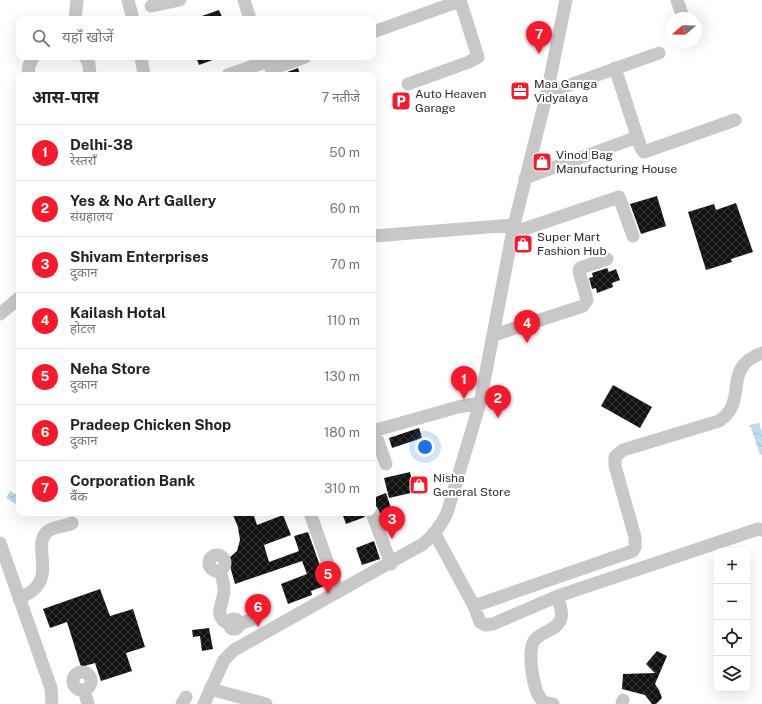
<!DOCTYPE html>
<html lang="hi">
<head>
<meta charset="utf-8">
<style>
  :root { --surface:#fff; --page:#f6f6f6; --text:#222; --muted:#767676; --line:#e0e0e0; --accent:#f61a2c }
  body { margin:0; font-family:"Public Sans","Noto Sans Devanagari",sans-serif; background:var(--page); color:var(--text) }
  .controls { position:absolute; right:12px; bottom:12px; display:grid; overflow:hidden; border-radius:8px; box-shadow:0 4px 16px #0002 }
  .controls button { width:36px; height:36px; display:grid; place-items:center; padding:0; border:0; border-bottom:1px solid var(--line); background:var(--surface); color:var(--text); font:20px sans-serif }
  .compass { position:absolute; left:666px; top:12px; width:36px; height:36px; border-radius:50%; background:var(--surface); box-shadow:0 4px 16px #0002; rotate:250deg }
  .you { position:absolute; left:425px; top:447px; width:14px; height:14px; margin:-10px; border:3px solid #fff; border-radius:50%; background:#1a73e8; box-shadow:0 0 0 6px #1a73e833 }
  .badge { display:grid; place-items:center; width:26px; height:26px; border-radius:50%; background:var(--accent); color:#fff; font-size:13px; font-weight:700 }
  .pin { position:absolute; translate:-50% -33px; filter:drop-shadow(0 1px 2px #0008) }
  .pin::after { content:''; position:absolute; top:21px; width:14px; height:12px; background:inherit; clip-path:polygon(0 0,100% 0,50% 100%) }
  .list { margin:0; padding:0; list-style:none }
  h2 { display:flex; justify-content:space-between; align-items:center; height:52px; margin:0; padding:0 16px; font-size:17px }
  h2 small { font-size:13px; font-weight:400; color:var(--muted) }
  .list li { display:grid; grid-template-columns:26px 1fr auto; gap:12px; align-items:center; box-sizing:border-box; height:56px; padding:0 16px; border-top:1px solid var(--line) }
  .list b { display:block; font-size:15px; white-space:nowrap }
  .list p { margin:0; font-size:13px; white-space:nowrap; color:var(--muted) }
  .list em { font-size:13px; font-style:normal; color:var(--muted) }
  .icon { flex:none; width:22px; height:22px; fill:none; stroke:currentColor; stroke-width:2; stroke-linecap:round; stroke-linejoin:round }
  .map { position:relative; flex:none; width:762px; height:704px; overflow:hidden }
  .search { position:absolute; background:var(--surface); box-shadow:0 4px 16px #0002; left:16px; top:16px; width:360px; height:44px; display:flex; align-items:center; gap:10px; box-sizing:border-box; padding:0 14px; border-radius:8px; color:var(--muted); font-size:15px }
  .panel { position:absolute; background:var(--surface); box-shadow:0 4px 16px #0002; left:16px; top:72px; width:360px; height:444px; border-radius:8px }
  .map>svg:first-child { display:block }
</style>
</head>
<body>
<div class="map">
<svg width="762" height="704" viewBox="0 0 762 704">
  <defs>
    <pattern id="water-waves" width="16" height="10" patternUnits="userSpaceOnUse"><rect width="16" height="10" fill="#c0dcee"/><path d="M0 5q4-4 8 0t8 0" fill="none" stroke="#a5bdcc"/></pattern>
    <pattern id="building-cross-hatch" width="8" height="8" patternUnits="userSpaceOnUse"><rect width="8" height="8" fill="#121212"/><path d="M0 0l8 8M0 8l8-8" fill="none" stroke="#353535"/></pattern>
  </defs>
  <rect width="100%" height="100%" fill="#fff"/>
  <path fill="url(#water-waves)" d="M759,423L762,432V454L760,455L750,425Z
    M10,491L19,496V506L6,498Z"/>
  <path fill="url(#building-cross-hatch)" d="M219,10L223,19H196V18Z
    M196,57H218V58L199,65Z
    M298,68L300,75H283L282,74Z
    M657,196L666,226L641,234L630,204Z
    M736,203L753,252L731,259L732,262L706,270L688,212L714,204L716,210Z
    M607,268L609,272L616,269L620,280L612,283L613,287L597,293L596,288L592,289L589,278L593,277L592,273Z
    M613,385L652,407L640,428L601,406Z
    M419,428L422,438L392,448L389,438Z
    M410,472L415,492L389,498L384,478Z
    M386,493L393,514L382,518L377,507L373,505V498Z
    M238,513H253L257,525L283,515L291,535L264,545L269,562L299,551L294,536L308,532L327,585L311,591L312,595L288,604L281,584L307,574L302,561L235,584L228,559L237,551L240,540L238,527L233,515Z
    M342,513H364L365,517L346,524Z
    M374,541L380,559L362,565L356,548Z
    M100,589L110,616L133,609L145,647L126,653L132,671L101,681L95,663L81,667L67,622L50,628L43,609Z
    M209,628L213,649L202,651L200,636L193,637L192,630Z
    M657,651L667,656L655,684L659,690L662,698L656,704H652L645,695L622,689L623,674L655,673L646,664Z"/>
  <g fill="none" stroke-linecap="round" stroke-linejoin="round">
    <path stroke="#c8c8c8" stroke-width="13" d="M128,0L133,19
      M244,0L250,19
      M677,0L683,17
      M151,6L180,0
      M75,19L77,0
      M373,32L460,1
      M85,57L89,64L90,75
      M141,57L144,75
      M615,68L641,148L644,152L735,120
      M271,69L305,57
      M28,75L29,66L33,57
      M228,75L268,61
      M408,84L469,62L478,57L460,0
      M547,93L659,53
      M525,178L632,139
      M512,233L619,197L633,236
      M373,236L514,225
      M0,314L19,298
      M494,335L583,306L587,300L579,271L580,268L607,259
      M374,430L386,464
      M373,431L458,407L480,403
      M310,513L338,592
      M372,513L391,564
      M435,534L474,606L480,622L485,625L493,624L558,596L758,529L762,530
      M0,543L51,688L52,704
      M209 563a8 8 0 1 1 16 0a8 8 0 1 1-16 0Z
      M220,571C222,577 224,583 224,590C224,603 212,615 228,624
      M19,599C25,595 33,592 37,586C51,570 33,541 48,531C55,526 65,527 72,523
      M474,606L633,551L635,547V537L615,466V457L623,450L719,421C750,401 720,368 762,353
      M229 624a5 5 0 1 1 10 0a5 5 0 1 1-10 0Z
      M239,624L251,620L263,611
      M73 681a9 9 0 1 1 18 0a9 9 0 1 1-18 0Z
      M210,689L266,704
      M84,690L88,704
      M182,704L186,697
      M204,704L224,660L234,650L423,544C434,535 441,526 447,513L480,403L514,225L547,93L566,0
      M553,704C549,704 545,703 542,700C533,692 527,651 534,641C540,632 555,631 560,621C564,614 559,604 558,596
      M622,704L623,700"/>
  </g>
  <defs>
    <g id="office-square" transform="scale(1)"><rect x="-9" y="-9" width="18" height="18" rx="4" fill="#f61a2c" stroke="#fff"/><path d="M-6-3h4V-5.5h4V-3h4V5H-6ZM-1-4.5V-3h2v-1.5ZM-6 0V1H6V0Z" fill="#fff"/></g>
    <g id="parking-square" transform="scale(1)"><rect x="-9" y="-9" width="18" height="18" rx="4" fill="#f61a2c" stroke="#fff"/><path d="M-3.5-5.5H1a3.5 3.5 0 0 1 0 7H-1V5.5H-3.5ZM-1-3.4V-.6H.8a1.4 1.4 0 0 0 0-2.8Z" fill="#fff"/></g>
    <g id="shop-square" transform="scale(1)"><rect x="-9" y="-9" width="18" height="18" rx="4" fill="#f61a2c" stroke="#fff"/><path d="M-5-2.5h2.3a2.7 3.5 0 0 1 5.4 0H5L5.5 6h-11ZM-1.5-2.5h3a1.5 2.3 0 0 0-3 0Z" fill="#fff"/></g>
  </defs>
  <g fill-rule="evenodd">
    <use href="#office-square" x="520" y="91"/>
    <use href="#parking-square" x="401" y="101"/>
    <use href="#shop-square" x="542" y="162"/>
    <use href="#shop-square" x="523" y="244"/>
    <use href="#shop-square" x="419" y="485"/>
  </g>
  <g text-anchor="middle" stroke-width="4" stroke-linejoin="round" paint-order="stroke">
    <g font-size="12" fill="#2b2b2b" stroke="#fff" text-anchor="start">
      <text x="534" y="88">Maa Ganga<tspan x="534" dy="14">Vidyalaya</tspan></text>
      <text x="415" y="98">Auto Heaven<tspan x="415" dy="14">Garage</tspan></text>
      <text x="556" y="159">Vinod Bag<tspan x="556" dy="14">Manufacturing House</tspan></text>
      <text x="537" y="241">Super Mart<tspan x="537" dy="14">Fashion Hub</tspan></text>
      <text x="433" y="482">Nisha<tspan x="433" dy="14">General Store</tspan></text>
    </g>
  </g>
</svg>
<div class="controls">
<button>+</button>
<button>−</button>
<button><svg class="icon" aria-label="locate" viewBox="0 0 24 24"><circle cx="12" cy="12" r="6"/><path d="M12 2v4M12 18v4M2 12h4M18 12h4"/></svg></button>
<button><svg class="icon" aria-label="layers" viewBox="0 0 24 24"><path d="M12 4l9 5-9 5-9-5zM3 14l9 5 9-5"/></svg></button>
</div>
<svg class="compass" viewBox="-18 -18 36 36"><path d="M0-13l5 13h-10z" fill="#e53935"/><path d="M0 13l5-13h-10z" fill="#767676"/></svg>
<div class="you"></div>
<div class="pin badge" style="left:464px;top:399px">1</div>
<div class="pin badge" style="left:498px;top:418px">2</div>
<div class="pin badge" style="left:392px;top:539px">3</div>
<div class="pin badge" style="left:527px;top:343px">4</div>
<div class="pin badge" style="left:328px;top:594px">5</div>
<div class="pin badge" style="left:258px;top:627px">6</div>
<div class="pin badge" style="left:539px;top:54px">7</div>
<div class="search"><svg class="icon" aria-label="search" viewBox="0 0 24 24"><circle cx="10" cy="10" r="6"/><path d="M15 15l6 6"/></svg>यहाँ खोजें</div>
<section class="panel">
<h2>आस-पास<small>7 नतीजे</small></h2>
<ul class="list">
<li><span class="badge">1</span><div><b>Delhi-38</b><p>रेस्तराँ</p></div><em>50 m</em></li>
<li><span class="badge">2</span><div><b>Yes &amp; No Art Gallery</b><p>संग्रहालय</p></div><em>60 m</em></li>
<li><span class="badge">3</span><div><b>Shivam Enterprises</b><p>दुकान</p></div><em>70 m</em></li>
<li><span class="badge">4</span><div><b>Kailash Hotal</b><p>होटल</p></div><em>110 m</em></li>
<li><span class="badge">5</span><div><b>Neha Store</b><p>दुकान</p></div><em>130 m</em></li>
<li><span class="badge">6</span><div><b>Pradeep Chicken Shop</b><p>दुकान</p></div><em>180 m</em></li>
<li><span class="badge">7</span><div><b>Corporation Bank</b><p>बैंक</p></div><em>310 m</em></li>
</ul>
</section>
</div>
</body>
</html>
